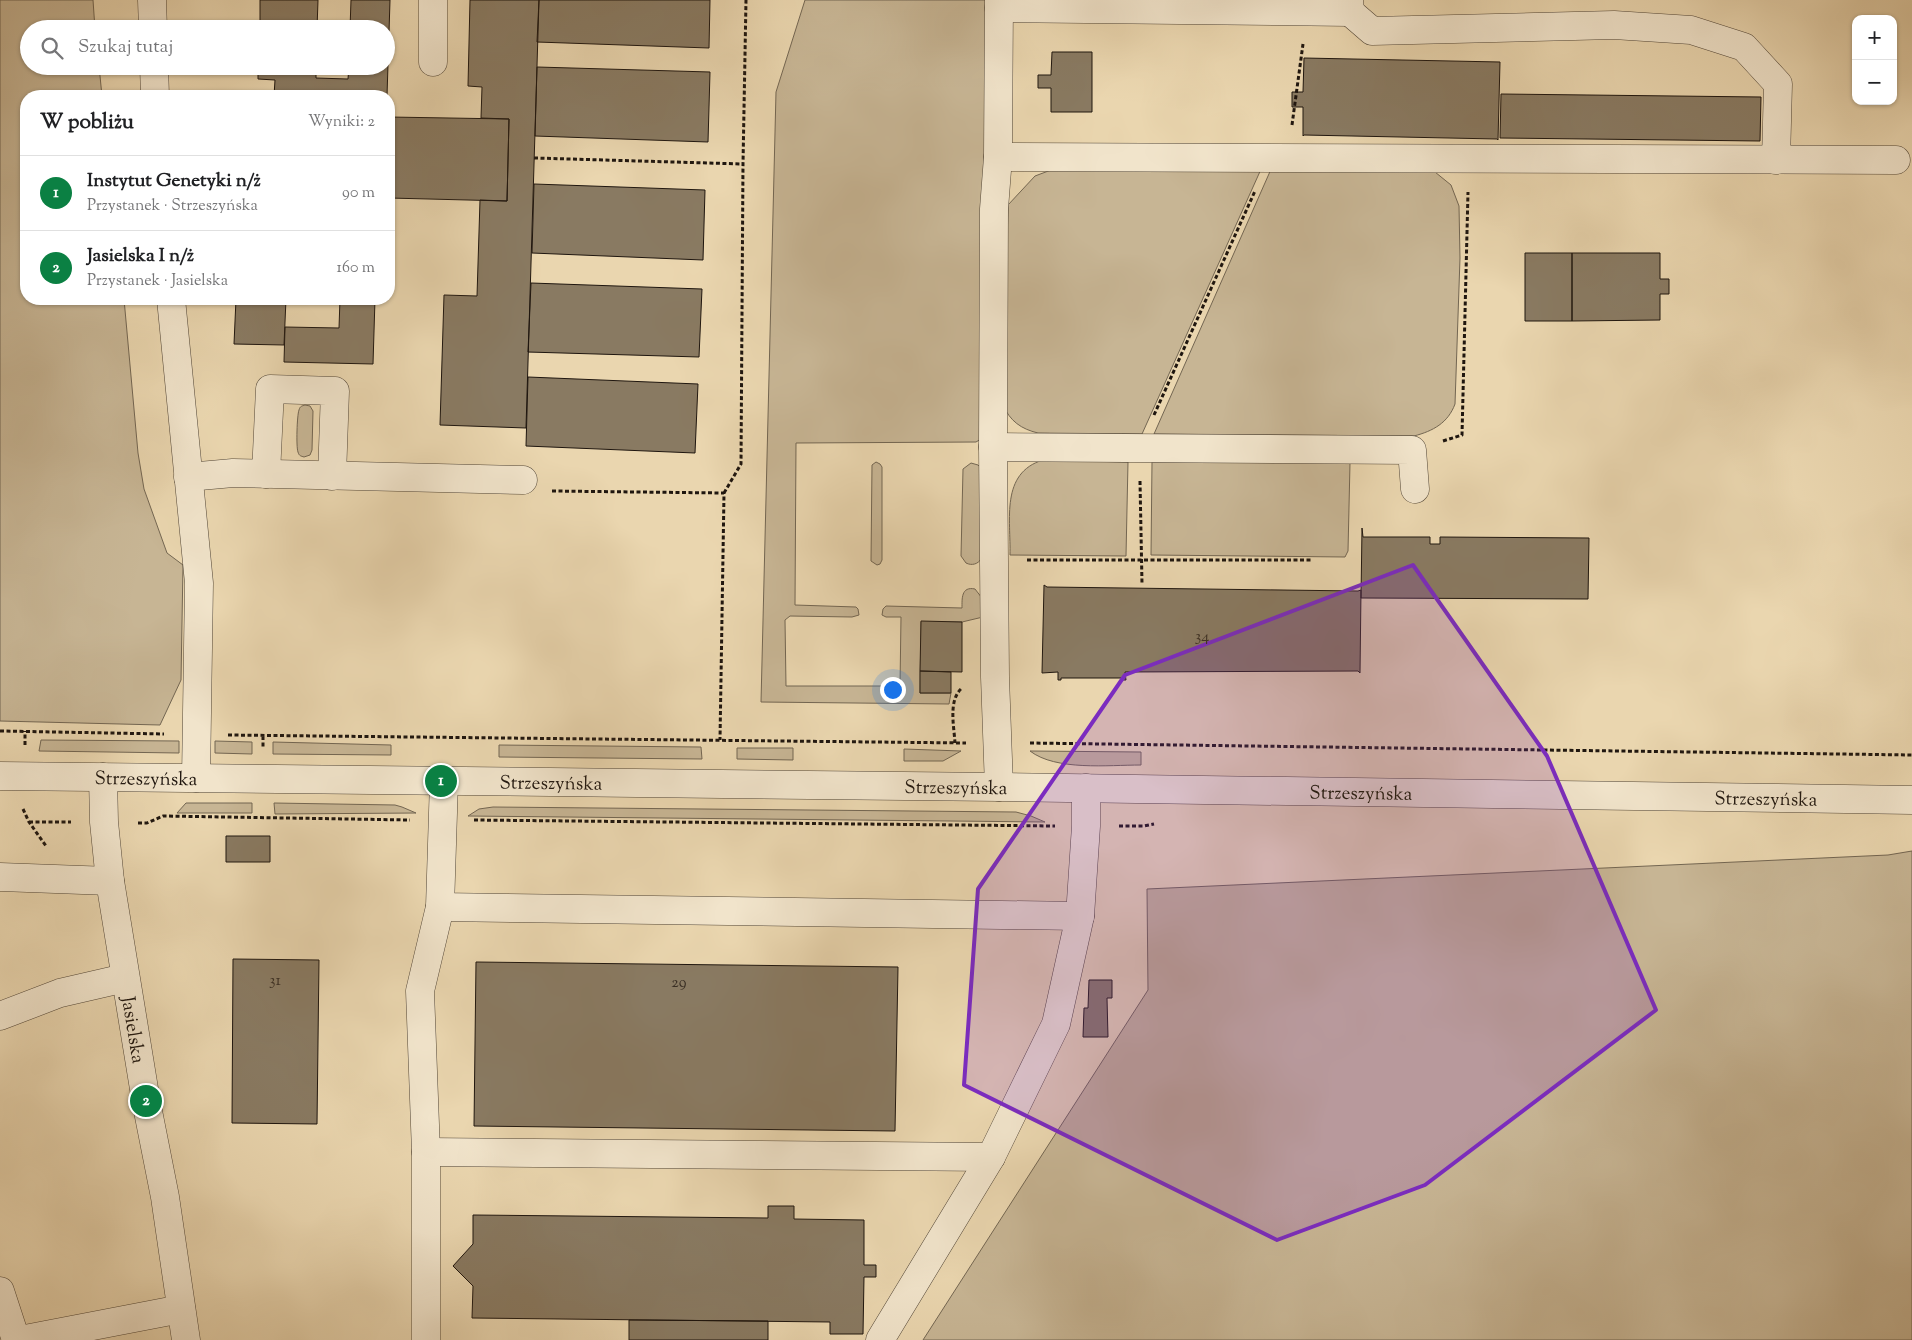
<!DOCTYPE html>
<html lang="pl">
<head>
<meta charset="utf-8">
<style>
  :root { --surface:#fff; --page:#f6f6f6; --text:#202124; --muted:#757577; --line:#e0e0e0; --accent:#0b8043 }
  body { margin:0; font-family:"Sorts Mill Goudy",serif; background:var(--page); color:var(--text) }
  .controls { position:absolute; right:15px; top:15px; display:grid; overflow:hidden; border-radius:10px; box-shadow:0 1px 4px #0004 }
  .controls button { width:45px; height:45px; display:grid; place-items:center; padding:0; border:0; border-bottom:1px solid var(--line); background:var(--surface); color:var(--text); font:25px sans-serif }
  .you { position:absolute; left:892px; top:689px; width:18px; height:18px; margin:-12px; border:4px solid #fff; border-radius:50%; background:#1a73e8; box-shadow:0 0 0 8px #1a73e833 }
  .badge { display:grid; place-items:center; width:32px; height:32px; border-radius:50%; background:var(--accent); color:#fff; font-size:16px; font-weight:700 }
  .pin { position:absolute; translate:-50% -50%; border:2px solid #fff; box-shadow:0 1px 5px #0006 }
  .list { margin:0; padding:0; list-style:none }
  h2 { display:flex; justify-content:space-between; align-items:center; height:65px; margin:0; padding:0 20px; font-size:21px }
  h2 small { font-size:16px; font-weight:400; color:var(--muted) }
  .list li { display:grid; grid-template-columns:32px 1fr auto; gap:15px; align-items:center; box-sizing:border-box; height:75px; padding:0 20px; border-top:1px solid var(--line) }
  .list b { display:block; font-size:19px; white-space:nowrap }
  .list p { margin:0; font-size:16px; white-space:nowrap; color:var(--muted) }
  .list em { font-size:16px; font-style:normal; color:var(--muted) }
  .icon { flex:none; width:28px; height:28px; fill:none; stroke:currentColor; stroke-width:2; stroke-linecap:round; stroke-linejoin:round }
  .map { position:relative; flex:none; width:1912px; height:1340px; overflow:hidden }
  .search { position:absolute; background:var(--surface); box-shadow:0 1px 4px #0004; left:20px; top:20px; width:375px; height:55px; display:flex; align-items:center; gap:12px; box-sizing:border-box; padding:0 18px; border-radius:28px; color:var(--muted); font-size:19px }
  .panel { position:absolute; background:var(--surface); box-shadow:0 1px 4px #0004; left:20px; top:90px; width:375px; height:215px; border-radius:20px }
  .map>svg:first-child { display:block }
</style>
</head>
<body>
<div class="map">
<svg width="1912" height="1340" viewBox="0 0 1912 1340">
  <rect width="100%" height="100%" fill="#ead6af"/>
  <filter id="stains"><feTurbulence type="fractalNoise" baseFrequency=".004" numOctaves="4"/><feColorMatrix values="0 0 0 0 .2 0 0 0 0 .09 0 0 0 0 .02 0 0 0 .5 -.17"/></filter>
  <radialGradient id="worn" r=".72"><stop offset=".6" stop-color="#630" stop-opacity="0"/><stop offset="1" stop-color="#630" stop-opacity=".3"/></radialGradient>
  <path fill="#c7b594" stroke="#736652" d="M0,0H93L95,29H29V66H99L102,96H26V299H124L138,453L144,489L167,553L183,565L181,680L160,725L0,721Z
    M805,0H987L981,439L976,442L796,443L795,605L856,607L858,609L859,615L852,617L790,616L785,620L786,686H900L901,617H886L882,615L883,609L886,606L962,608C962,599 961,586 975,589L982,598L983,617L962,622H921L920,693H951L949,704L761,702L776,92Z
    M1059,167H1262L1142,434L1038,433C1021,429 1010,421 1003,405L1008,205L1035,176Z
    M1272,167L1423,169L1435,172L1451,185L1459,206L1460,258L1455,404C1448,423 1433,431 1414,436L1154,434Z
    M305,405L310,406L313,411L312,450L310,455L304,457C301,456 299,456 298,452C296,447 297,415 299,410C300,406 302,406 305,405Z
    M1043,460L1128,462L1126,556L1010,555C1011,520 1000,473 1043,460Z
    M876,462L880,464L882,467V560L880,564L877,565L871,561L872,465Z
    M1152,462L1350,463L1348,551L1345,557L1151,555Z
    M971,463L978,465L983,470L981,559C978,564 972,566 966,563L961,556L963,469Z
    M41,740L179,741V753L39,751Z
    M215,741L252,742V754L215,753Z
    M273,742L391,745V755L273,754Z
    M499,745L701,747L702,759L499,757Z
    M737,748H793V760L737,759Z
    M904,749L961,751L943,761H904Z
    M1030,751L1141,752V765C1108,765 1056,771 1030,751Z
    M186,803H252V813H177Z
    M274,803L395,805L402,807L416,813L275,814Z
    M493,807L1016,812L1031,816L1045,822L468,816L479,809Z
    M1912,851V1340H923L1148,990L1147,889L1888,855Z"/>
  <path fill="#897a62" stroke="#1f160f" d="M260,0H318L317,29H260Z
    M351,0H390L387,96H274L275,80L258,79V66H316V78L348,79L349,66H386V29H350Z
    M470,0H539L526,428L440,425L444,295L477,296L480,200L507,201L509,119L481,118L482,87L468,86Z
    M539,0H710L709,48L537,42Z
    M1052,52H1092V112H1051V88H1038V75H1051Z
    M1304,58L1500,62L1498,140L1497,139L1304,135L1303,136V107H1292V92H1303Z
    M537,67L710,72L708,142L535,136Z
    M1501,94L1761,97L1760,141L1500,138Z
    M389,117L509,119L507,201L389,198Z
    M534,184L705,190L703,260L532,253Z
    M1525,253H1572V321H1525Z
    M1572,253H1660V279H1669V294H1660V320L1572,321Z
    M531,283L702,289L699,357L528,352Z
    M236,299H286L284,345L234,344Z
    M340,299H375L373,364L284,362L285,327L339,328Z
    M528,377L698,384L695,453L526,446Z
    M1362,528L1363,537H1430V544H1440V537L1589,538L1588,599L1361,598Z
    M1044,585L1047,587L1358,591L1361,590L1360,673L1358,671L1125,672L1126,680H1123V678H1061V680H1058V672L1042,673Z
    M921,621L962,622V672L920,671Z
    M920,671L951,672V693H920Z
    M226,836H270V862H226Z
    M233,959L319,960L317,1124L232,1123Z
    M476,962L898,967L895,1131L474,1126Z
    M1089,980H1112V998H1107L1108,1037H1083L1084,1008H1088Z
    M768,1206H794V1219L864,1220V1265H876V1277H864L863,1334H830V1322L472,1318L473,1286L453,1266L473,1244V1215L768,1218Z
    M629,1320L768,1321V1340H629Z"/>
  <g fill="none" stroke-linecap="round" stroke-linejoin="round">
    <g stroke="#524637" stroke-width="29">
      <g id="minor">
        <path d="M152,0L153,29"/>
        <path d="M999,8L1350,12L1349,0"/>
        <path d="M1350,12L1372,31L1614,25L1691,30L1744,47L1778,84L1776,160"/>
        <path d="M433,62V0"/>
        <path d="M154,66L155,96"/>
        <path d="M998,157L1896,160"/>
        <path d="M171,299L199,583L196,778"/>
        <path d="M993,447L994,209L998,157L999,0"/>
        <path d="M266,474L270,389L335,391L332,476"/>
        <path d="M188,477L233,473L523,480"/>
        <path id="s1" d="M0,776L999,787L1912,800"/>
        <path id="s2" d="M103,777L104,822L110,881L146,1101L165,1197L186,1340"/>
        <path d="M444,781L440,907L1080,916L1086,826V788"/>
        <path d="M999,787L995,677L993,447L1412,450L1415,489"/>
        <path d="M0,877L110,881"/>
        <path d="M0,1016L60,993L125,978"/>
        <path d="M426,1152L991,1157"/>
        <path d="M0,1291L16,1340"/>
        <path d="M20,1340L181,1309"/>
        <path d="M426,1340V1152L420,991L440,907"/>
        <path d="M880,1340L991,1157L1056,1024L1080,916"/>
      </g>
    </g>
    <path stroke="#1f160f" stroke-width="3" stroke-dasharray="4 2.5" stroke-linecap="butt" d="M1292,125L1303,44
      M534,158L743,164
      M1154,415L1255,191
      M1443,441L1462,435L1468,192
      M1140,481L1142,584
      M552,491L724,493L720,740
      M724,493L741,464L743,164L746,0
      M1027,560H1312
      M0,731L164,734
      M228,735L966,743
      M263,736V748
      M955,743C954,726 948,700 962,688
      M1030,743L1912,755
      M25,745V731
      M23,809L29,822L46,846
      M474,820L1055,826
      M29,822H71
      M138,823H147L163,816L410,820
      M1119,826H1144L1154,824"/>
    <use href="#minor" stroke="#f1e4cb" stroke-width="28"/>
  </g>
  <path fill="#7b2cbf" fill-opacity="0.2" stroke="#7b2cbf" stroke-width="4" stroke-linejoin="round" d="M1413,565L1547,756L1656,1010L1425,1185L1277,1240L964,1085L978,889L1125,675Z"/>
  <g text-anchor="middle" stroke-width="4" stroke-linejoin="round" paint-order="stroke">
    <g font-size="16" fill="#3a2f24">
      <text x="1202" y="641">34</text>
      <text x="275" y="985">31</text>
      <text x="679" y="987">29</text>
    </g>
    <g font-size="19" fill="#1f160f" stroke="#f1e4cb">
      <text dy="7" stroke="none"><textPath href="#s1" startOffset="146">Strzeszyńska</textPath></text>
      <text dy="7" stroke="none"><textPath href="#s1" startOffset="551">Strzeszyńska</textPath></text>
      <text dy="7" stroke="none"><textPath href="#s1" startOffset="956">Strzeszyńska</textPath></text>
      <text dy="7" stroke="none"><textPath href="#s1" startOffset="1361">Strzeszyńska</textPath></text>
      <text dy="7" stroke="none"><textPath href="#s1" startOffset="1766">Strzeszyńska</textPath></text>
      <text dy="7" stroke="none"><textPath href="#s2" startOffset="255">Jasielska</textPath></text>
    </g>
  </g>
  <rect width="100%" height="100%" filter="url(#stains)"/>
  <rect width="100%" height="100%" fill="url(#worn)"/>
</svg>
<div class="controls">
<button>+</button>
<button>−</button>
</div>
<div class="you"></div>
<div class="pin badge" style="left:441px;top:781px">1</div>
<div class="pin badge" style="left:146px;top:1101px">2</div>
<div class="search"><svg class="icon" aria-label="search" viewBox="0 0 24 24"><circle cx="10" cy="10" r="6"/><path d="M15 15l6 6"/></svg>Szukaj tutaj</div>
<section class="panel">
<h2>W pobliżu<small>Wyniki: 2</small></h2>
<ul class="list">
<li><span class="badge">1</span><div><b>Instytut Genetyki n/ż</b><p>Przystanek · Strzeszyńska</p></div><em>90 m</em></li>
<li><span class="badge">2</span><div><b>Jasielska I n/ż</b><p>Przystanek · Jasielska</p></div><em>160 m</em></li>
</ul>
</section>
</div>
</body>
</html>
